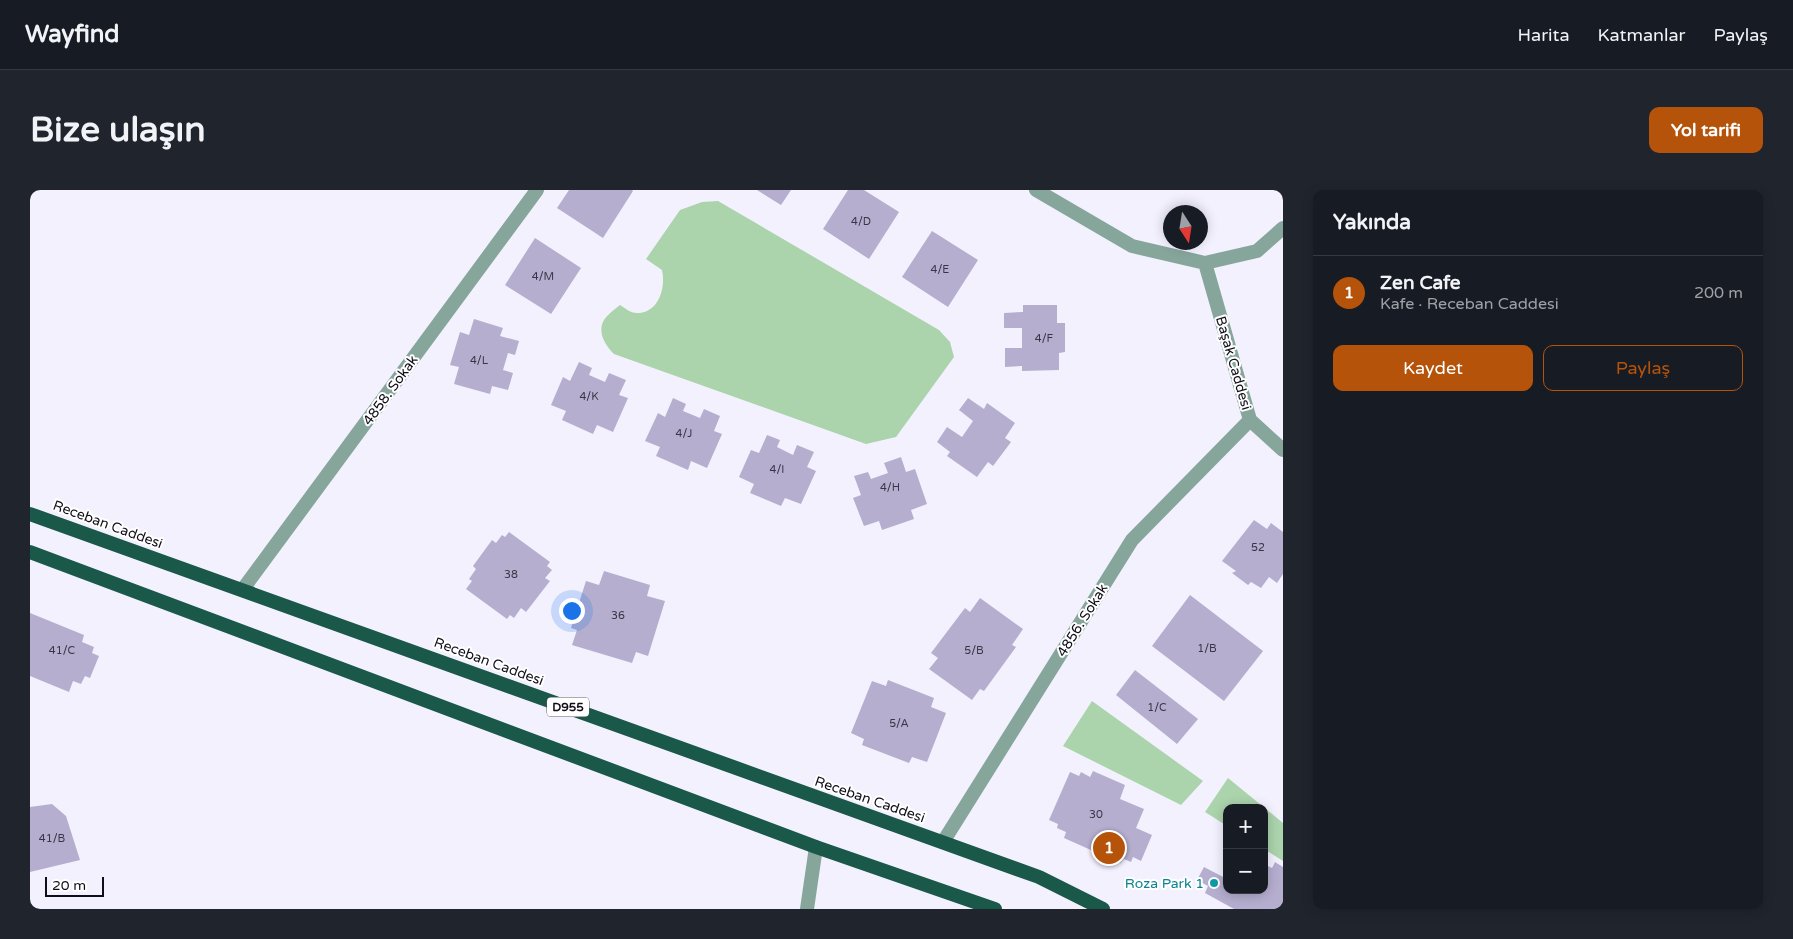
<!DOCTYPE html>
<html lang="tr">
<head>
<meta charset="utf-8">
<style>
  :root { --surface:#171b24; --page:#20242c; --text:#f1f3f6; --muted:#9ea1a6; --line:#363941; --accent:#b45309 }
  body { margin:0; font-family:"Varela Round",sans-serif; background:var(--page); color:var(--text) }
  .controls { position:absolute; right:15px; bottom:15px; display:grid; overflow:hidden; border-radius:10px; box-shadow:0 2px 12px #0003 }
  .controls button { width:45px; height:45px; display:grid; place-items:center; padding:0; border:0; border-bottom:1px solid var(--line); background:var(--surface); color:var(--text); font:25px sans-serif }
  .compass { position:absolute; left:1133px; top:15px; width:45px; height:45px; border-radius:50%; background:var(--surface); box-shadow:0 2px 12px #0003; rotate:168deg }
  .scale { position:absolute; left:15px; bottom:12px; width:59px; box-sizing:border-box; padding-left:5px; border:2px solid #100d18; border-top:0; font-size:14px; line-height:18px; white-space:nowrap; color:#100d18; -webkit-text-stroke:4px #fff; paint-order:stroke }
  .you { position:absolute; left:541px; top:420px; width:18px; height:18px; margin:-12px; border:4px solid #fff; border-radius:50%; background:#1a73e8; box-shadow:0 0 0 8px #1a73e833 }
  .badge { display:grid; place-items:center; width:32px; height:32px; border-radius:50%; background:var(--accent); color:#fff; font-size:16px; font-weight:700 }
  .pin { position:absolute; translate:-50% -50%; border:2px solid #fff; box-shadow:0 1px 5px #0006 }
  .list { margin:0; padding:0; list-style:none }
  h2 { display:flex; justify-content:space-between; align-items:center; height:65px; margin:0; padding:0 20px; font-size:21px }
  h2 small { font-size:16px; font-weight:400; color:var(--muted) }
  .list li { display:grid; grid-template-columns:32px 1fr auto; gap:15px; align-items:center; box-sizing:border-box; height:75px; padding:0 20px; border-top:1px solid var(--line) }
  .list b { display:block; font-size:19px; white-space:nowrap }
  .list p { margin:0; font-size:16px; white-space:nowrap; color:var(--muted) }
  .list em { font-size:16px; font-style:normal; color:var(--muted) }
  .actions { display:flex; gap:10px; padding:15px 20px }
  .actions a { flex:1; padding:11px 0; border:1px solid var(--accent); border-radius:10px; text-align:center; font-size:18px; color:var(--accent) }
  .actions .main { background:var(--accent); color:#fff }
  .map { position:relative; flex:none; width:1253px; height:719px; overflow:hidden; border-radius:10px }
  header { display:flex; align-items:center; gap:30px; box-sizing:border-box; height:70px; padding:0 25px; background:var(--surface); border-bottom:1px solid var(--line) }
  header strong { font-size:24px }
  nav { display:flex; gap:28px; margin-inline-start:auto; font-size:18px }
  .intro { display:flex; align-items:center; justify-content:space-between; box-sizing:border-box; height:120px; padding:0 30px }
  h1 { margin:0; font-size:35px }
  .button { padding:12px 22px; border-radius:10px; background:var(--accent); color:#fff; font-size:18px; font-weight:700 }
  main { display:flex; gap:30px; padding:0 30px }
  aside { flex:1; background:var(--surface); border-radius:10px; box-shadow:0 2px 12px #0003 }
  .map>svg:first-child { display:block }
</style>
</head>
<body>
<header>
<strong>Wayfind</strong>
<nav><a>Harita</a><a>Katmanlar</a><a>Paylaş</a></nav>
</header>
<div class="intro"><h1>Bize ulaşın</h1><a class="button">Yol tarifi</a></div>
<main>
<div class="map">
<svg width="1253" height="719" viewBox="0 0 1253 719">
  <rect width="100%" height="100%" fill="#f3f1fe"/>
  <path fill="#abd3ac" d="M688,11L909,140L920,152L924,167L866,247L836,254L584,164C575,155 567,142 574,130C578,124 585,119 590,115C595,118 600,123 607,123C629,123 636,97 632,80L616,69L650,20L672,12Z
    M1062,511L1173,591L1151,615L1033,556Z
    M1198,588L1253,633V671L1234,659V618H1197V636L1175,622Z"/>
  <path fill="#b5aecf" d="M539,0H602L603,1L573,48L527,18Z
    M727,0H761L751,15Z
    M818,0H834L869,22L839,69L793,39Z
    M902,41L948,70L918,117L872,87Z
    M505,48L551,78L521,124L475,95Z
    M993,115H1027V133H1035V162L1029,163V180L992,181V176L975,177V158H992V138H974V123L993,122Z
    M444,129L473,138L470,146L489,151L485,165L478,163L473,180L483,183L478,200L462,196L460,204L424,194L429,177L420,175L430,142L439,145Z
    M549,172L562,178L559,185L575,192L579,183L596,190L589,205L598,208L583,242L567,235L563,244L532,230L536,221L521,215L533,187L540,191Z
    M643,208L656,214L653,221L670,228L674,219L690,226L684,241L692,244L677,278L661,271L658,280L626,266L630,257L615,251L628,223L635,227Z
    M938,208L954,219L957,213L985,233L975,248L981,252L963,276L958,272L947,287L917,266L920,262L907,252L917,237L932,247L943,231L929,220Z
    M737,245L750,250L747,257L763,265L767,255L784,262L777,277L786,281L771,314L755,308L751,316L720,303L724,294L709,287L721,260L729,263Z
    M871,267L876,282L885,279L897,314L881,320L884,329L852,340L849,331L834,336L823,308L831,305L824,286L838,282L841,289L858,283L854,273Z
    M1224,330L1237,339L1241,333L1253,342V384L1247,393L1239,387L1231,398L1221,392L1218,395L1202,383L1206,381L1192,371Z
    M479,342L520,372L517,376L522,380L515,388L520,391L496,422L491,418L484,428L480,425L477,429L436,399L442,391L439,389L446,379L443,376L462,350L466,353L472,345L475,347Z
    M574,381L620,395L617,406L635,411L618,466L606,462L602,473L542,455L547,440L541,438L556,391L569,395Z
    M1160,405L1233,461L1194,511L1122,456Z
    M950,408L993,439L982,455L986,457L954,501L950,499L942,510L899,479L908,468L901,463L935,418L940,422Z
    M0,423L54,445L52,452L64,457L62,463L69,466L60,488L55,486L51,494L43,491L39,502L0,486Z
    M1105,480L1168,529L1147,554L1086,505Z
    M858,490L904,508L901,517L916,523L897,572L882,567L879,573L832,555L834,549L821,543L842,491L856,496Z
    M1063,581L1095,595L1090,609L1114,619L1106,638L1122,645L1111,671L1103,667L1101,672L1094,669L1090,673L1034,648L1036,642L1027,638L1028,634L1019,630L1040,582L1049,586L1051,582L1060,587Z
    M22,614L36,626L50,670L0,682V617Z
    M1245,672L1253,677V719H1204L1175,703L1178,696L1167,690L1174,677L1197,689V700H1234V674L1242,678Z"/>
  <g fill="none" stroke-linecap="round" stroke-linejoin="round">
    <path stroke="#87a69b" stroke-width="14" d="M213,399L507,0
      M913,652L1102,350L1220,230
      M777,719L786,657"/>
    <path stroke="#87a69b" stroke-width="14" d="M1006,0L1102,56L1175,73L1227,61L1253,38
      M1175,73L1220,230L1253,260"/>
    <path stroke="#1a5849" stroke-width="14" d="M0,324L1009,687L1073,719
      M0,362L786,657L965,719"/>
  </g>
  <circle fill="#0f9aa8" stroke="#fff" stroke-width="2" cx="1184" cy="693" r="5"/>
  <g text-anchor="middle" stroke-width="4" stroke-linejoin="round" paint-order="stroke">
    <g font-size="11" fill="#393546">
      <text x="831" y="35">4/D</text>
      <text x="910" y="83">4/E</text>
      <text x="513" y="90">4/M</text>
      <text x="1014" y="152">4/F</text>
      <text x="449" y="174">4/L</text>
      <text x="559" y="210">4/K</text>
      <text x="654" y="247">4/J</text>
      <text x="747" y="283">4/I</text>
      <text x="860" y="301">4/H</text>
      <text x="1228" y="361">52</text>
      <text x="481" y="388">38</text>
      <text x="588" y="429">36</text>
      <text x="1177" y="462">1/B</text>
      <text x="32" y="464">41/C</text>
      <text x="944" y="464">5/B</text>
      <text x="1127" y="521">1/C</text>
      <text x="869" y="537">5/A</text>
      <text x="1066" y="628">30</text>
      <text x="22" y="652">41/B</text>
    </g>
    <rect fill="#fff" stroke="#58565d" stroke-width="1" x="517" y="507.5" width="42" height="19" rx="4"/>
    <g font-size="12" font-weight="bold" fill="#100d18">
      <text x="538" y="521">D955</text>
    </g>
    <g font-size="14" fill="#100d18" stroke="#fff">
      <text transform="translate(1204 173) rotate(74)" y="5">Başak Caddesi</text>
      <text transform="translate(360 200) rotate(-54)" y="5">4858. Sokak</text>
      <text transform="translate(78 334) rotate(20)" y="5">Receban Caddesi</text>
      <text transform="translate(1052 430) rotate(-58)" y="5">4856. Sokak</text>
      <text transform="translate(459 471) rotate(20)" y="5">Receban Caddesi</text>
      <text transform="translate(840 609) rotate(19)" y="5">Receban Caddesi</text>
    </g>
    <g font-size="14" fill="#0d838f" stroke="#fff" text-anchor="end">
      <text x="1174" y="698">Roza Park 1</text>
    </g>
  </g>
</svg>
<div class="controls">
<button>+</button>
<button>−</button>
</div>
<svg class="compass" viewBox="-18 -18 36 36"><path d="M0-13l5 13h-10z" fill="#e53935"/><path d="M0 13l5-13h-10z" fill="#9ea1a6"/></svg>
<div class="scale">20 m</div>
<div class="you"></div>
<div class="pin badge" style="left:1079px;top:658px">1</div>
</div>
<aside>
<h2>Yakında<small></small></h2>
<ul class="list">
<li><span class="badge">1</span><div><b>Zen Cafe</b><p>Kafe · Receban Caddesi</p></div><em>200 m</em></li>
</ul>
<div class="actions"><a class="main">Kaydet</a><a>Paylaş</a></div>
</aside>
</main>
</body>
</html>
